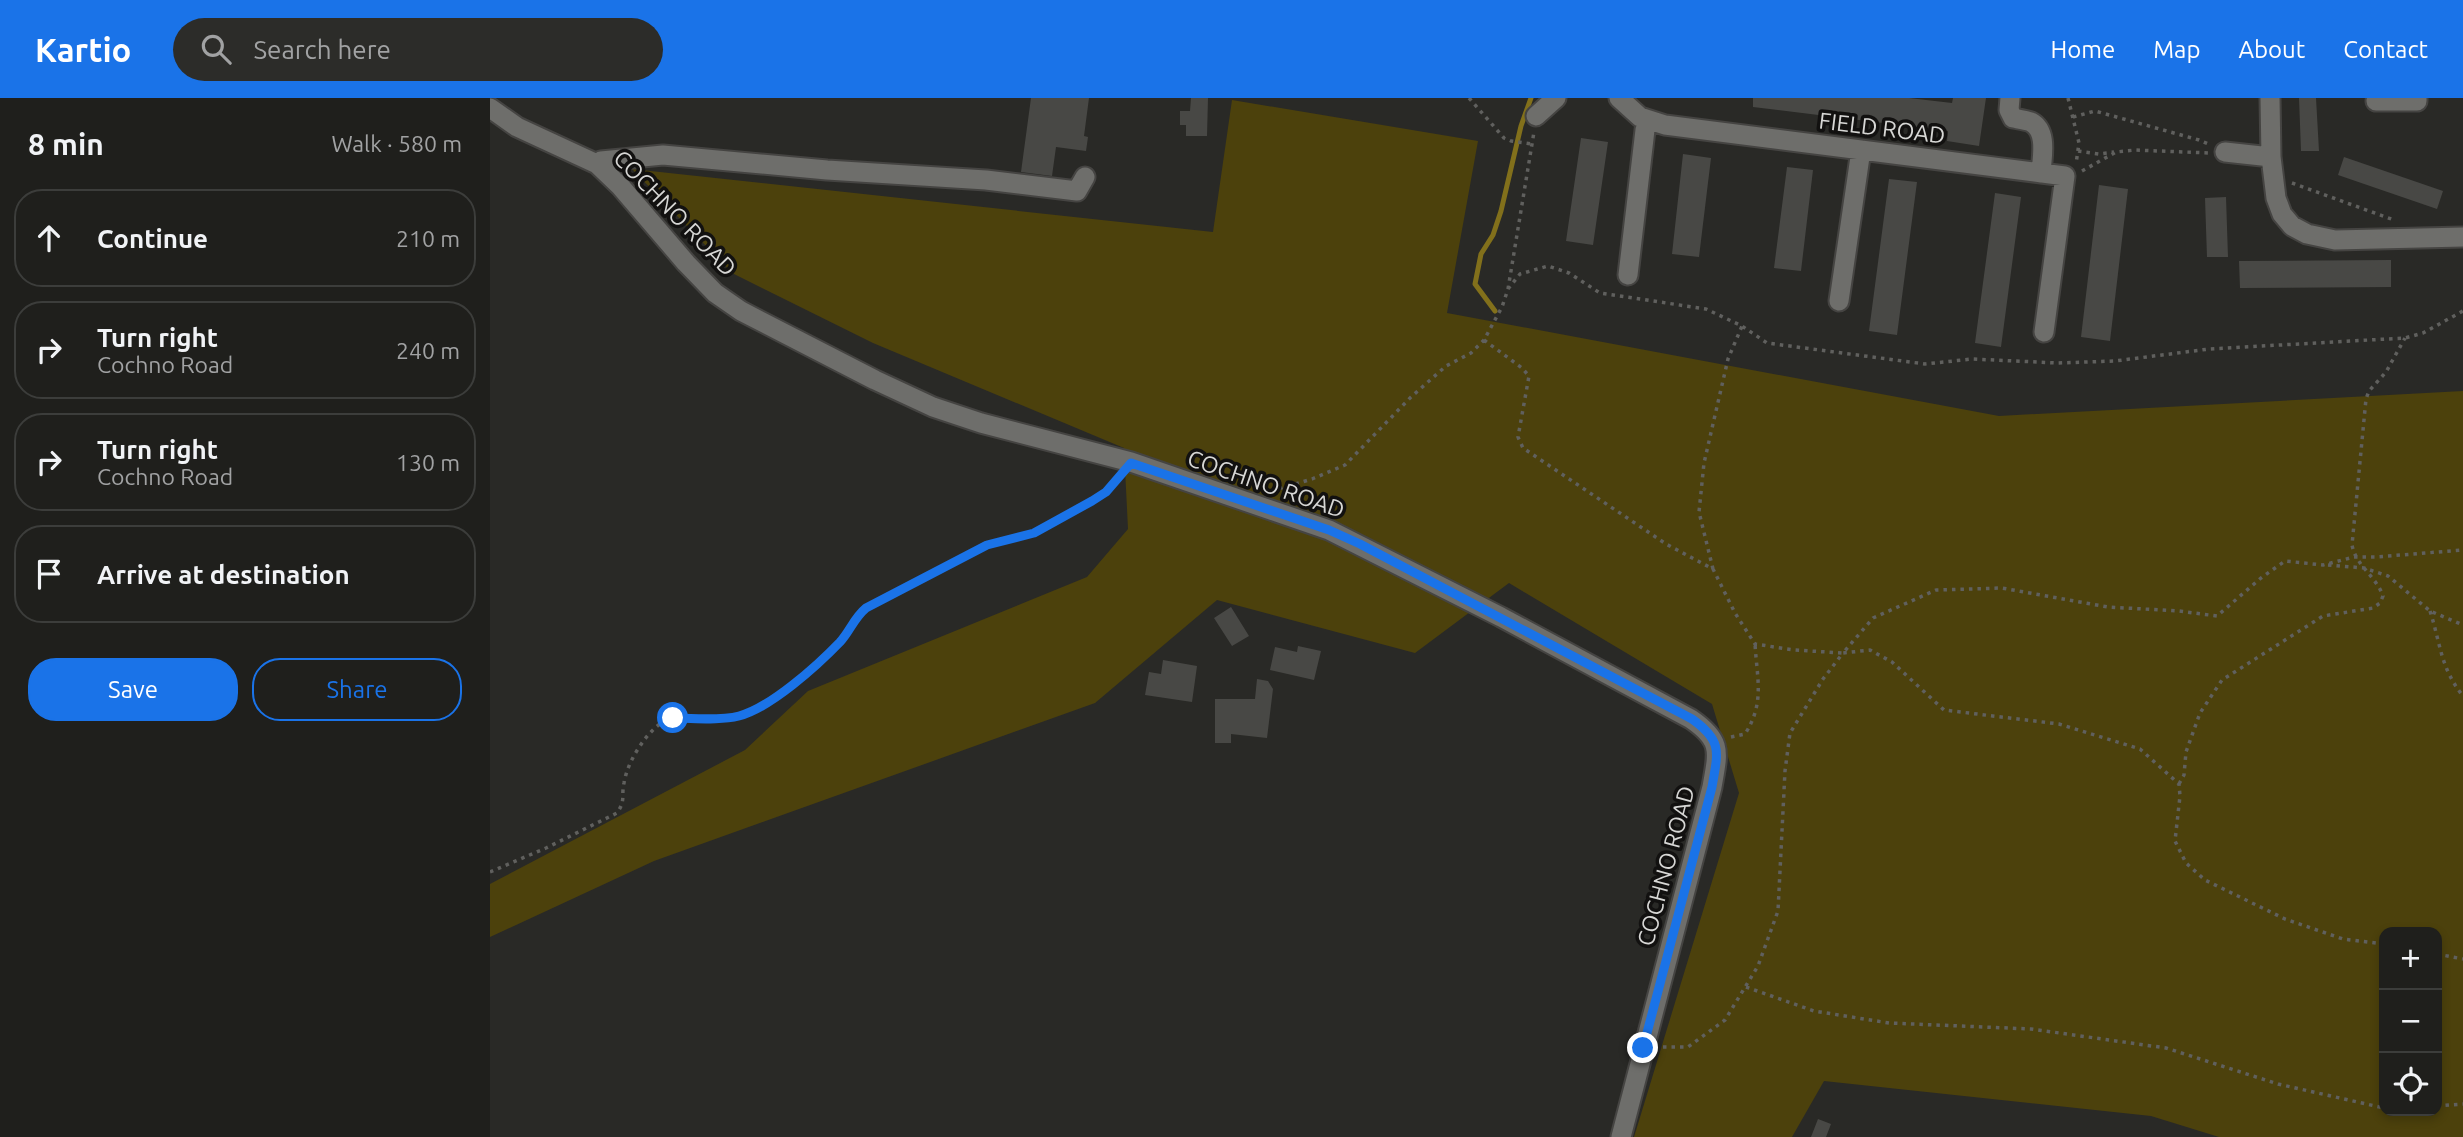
<!DOCTYPE html>
<html lang="en">
<head>
<meta charset="utf-8">
<style>
  :root { --surface:#1f1f1c; --page:#2c2c29; --text:#f1f3f6; --muted:#a1a2a3; --line:#3c3d3b; --accent:#1a73e8 }
  body { margin:0; font-family:Ubuntu,sans-serif; background:var(--page); color:var(--text) }
  .controls { position:absolute; right:21px; bottom:21px; display:grid; overflow:hidden; border-radius:14px; box-shadow:0 4px 10px #0003 }
  .controls button { width:63px; height:63px; display:grid; place-items:center; padding:0; border:0; border-bottom:2px solid var(--line); background:var(--surface); color:var(--text); font:35px sans-serif }
  .stop { position:absolute; width:21px; height:21px; margin:-16px; border:5px solid #1a73e8; border-radius:50%; background:#fff }
  .stop.end { background:#1a73e8; border-color:#fff; box-shadow:0 2px 7px #0008 }
  .list { margin:0; padding:0; list-style:none }
  h2 { display:flex; justify-content:space-between; align-items:center; height:91px; margin:0; padding:0 28px; font-size:30px }
  h2 small { font-size:23px; font-weight:400; color:var(--muted) }
  .list li { display:grid; grid-template-columns:46px 1fr auto; gap:21px; align-items:center; box-sizing:border-box; height:98px; margin:0 14px 14px; padding:0 14px; border:2px solid var(--line); border-radius:28px }
  .list b { display:block; font-size:26px; white-space:nowrap }
  .list p { margin:0; font-size:23px; white-space:nowrap; color:var(--muted) }
  .list em { font-size:23px; font-style:normal; color:var(--muted) }
  .actions { display:flex; gap:14px; padding:21px 28px }
  .actions a { flex:1; padding:16px 0; border:2px solid var(--accent); border-radius:28px; text-align:center; font-size:24px; color:var(--accent) }
  .actions .main { background:var(--accent); color:#fff }
  .icon { flex:none; width:38px; height:38px; fill:none; stroke:currentColor; stroke-width:2; stroke-linecap:round; stroke-linejoin:round }
  .map { position:relative; flex:none; width:1973px; height:1039px; overflow:hidden }
  header { display:flex; align-items:center; gap:42px; box-sizing:border-box; height:98px; padding:0 35px; background:var(--accent); color:#fff }
  header strong { font-size:33px }
  nav { display:flex; gap:38px; margin-inline-start:auto; font-size:24px }
  .search { width:490px; height:63px; background:var(--page); display:flex; align-items:center; gap:18px; box-sizing:border-box; padding:0 24px; border-radius:38px; color:var(--muted); font-size:26px }
  main { display:flex }
  aside { flex:1; background:var(--surface) }
  .map>svg:first-child { display:block }
</style>
</head>
<body>
<header>
<strong>Kartio</strong>
<div class="search"><svg class="icon" aria-label="search" viewBox="0 0 24 24"><circle cx="10" cy="10" r="6"/><path d="M15 15l6 6"/></svg>Search here</div>
<nav><a>Home</a><a>Map</a><a>About</a><a>Contact</a></nav>
</header>
<main>
<aside>
<h2>8 min<small>Walk · 580 m</small></h2>
<ul class="list">
<li><svg class="icon" aria-label="ahead" viewBox="0 0 24 24"><path d="M12 20V5M6 11l6-6 6 6"/></svg><div><b>Continue</b></div><em>210 m</em></li>
<li><svg class="icon" aria-label="right" viewBox="0 0 24 24"><path d="M7 20v-9h11M14 6l5 5-5 5"/></svg><div><b>Turn right</b><p>Cochno Road</p></div><em>240 m</em></li>
<li><svg class="icon" aria-label="right" viewBox="0 0 24 24"><path d="M7 20v-9h11M14 6l5 5-5 5"/></svg><div><b>Turn right</b><p>Cochno Road</p></div><em>130 m</em></li>
<li><svg class="icon" aria-label="arrive" viewBox="0 0 24 24"><path d="M6 21V4h12l-3 4 3 4H6"/></svg><div><b>Arrive at destination</b></div></li>
</ul>
<div class="actions"><a class="main">Save</a><a>Share</a></div>
</aside>
<div class="map">
<svg width="1973" height="1039" viewBox="0 0 1973 1039">
  <rect width="100%" height="100%" fill="#292926"/>
  <path fill="#4c410c" fill-rule="evenodd" d="M742,2L988,43L957,215L1509,318L1973,293V1039H1729L1661,1018L1334,983L1302,1039H1144L1249,695L1222,606L1019,485L925,555L727,502L605,605L164,763L0,839V786L255,652L318,593L597,479L638,431L634,350L383,245L242,175L142,71L723,134ZM1894,834H1947V1013H1894Z"/>
  <g fill="none" stroke-linecap="round" stroke-linejoin="round">
    <path stroke="#82701b" stroke-width="5" d="M1005,213L985,186L991,156L1003,137L1011,113L1031,28L1041,0"/>
  </g>
  <path fill="#484845" d="M541,0H599L594,38L598,39L596,53L566,49L562,78L531,74Z
    M701,0H718L717,38H696V27H690V13H700Z
    M1263,0H1419L1462,5L1463,0H1496L1489,48L1457,43L1458,33L1263,9Z
    M1809,0H1826L1829,53H1811Z
    M1091,40L1118,44L1103,147L1076,143Z
    M1193,56L1221,60L1209,159L1182,156Z
    M1854,59L1953,93L1947,111L1848,77Z
    M1297,69L1323,72L1311,173L1284,170Z
    M1399,81L1427,84L1407,237L1379,233Z
    M1609,87L1638,91L1620,243L1591,239Z
    M1505,95L1531,99L1511,249L1485,245Z
    M1736,99L1738,159H1717L1715,100Z
    M1901,162V189L1750,190L1749,163Z
    M741,509L759,538L742,548L724,520Z
    M808,548L831,553L824,582L780,572L785,549L807,554Z
    M673,562L707,568L702,604L655,597L659,574L671,576Z
    M767,581L778,583L783,591L777,640L741,636V645H725V601H765Z
    M1328,1021L1341,1026L1336,1039H1321Z"/>
  <g fill="none" stroke-linecap="round" stroke-linejoin="round">
    <g stroke="#454442" stroke-width="23">
      <path id="minor" d="M1129,0L1150,19L1175,27L1575,78L1554,234
        M1520,0L1519,12L1523,20C1528,21 1536,22 1541,24C1558,33 1552,59 1551,75
        M1780,0L1781,59L1786,100L1792,116L1802,128L1817,136L1845,142L1973,139
        M1886,3H1927V0
        M0,10L27,29L107,66L131,89L196,165L225,195L251,213L385,282L443,309L491,325L641,364L839,432L1011,519L1201,621C1233,643 1228,654 1222,689L1131,1039
        M1046,18L1066,0
        M1735,54L1781,59
        M107,66L111,63L173,57L337,72L496,82L587,93L595,79
        M1138,177L1155,32L1158,24
        M1349,203L1371,52"/>
    </g>
    <path stroke="#60605e" stroke-width="3.5" stroke-dasharray="3.5 5" stroke-linecap="butt" d="M979,0L1014,40L1021,43L1042,46
      M1578,0L1589,45L1586,66
      M1583,19L1605,13L1709,42L1721,47
      M1588,53L1609,56L1624,54
      M1592,73L1626,54L1645,52L1719,55
      M1802,85L1904,122
      M1018,191L1030,176L1058,168L1079,175L1110,195L1216,211L1252,228L1277,245L1435,266L1482,261L1568,265L1625,263L1719,251L1915,240L1933,235L1973,213
      M994,242L1032,270L1039,278L1028,339L1033,350L1176,446L1223,471L1245,515L1265,546L1304,552L1353,555L1383,520L1446,492L1512,490L1618,509L1689,513L1727,518L1771,480L1795,463L1833,467L1864,459H1886L1973,452
      M781,393L822,381L855,367L921,299L956,268L981,255L994,242L1012,209L1018,191L1044,34
      M1838,467L1874,470L1898,478L1940,513L1973,527
      M1223,471L1209,414L1214,365L1238,261L1252,228
      M1940,513C1951,547 1950,569 1973,598
      M1241,639L1255,636C1275,605 1267,581 1265,546
      M1689,686L1694,677L1696,654L1710,615L1732,582L1833,518L1883,510L1890,505L1893,498C1886,478 1866,468 1862,447L1876,301L1879,293L1896,274L1915,240
      M0,774L56,750L127,715C136,702 131,699 134,685C137,666 151,643 165,630C188,608 235,628 263,613C295,596 326,570 350,543C360,532 364,519 376,510L497,447L544,435L602,403L616,394L628,380
      M1947,856L1973,861
      M1256,889L1324,913L1399,925L1541,931L1676,950L1788,986L1894,1010
      M1173,949H1198L1235,922L1268,868L1288,813L1295,673L1300,635L1333,581L1353,555L1380,552L1402,564L1454,612L1569,626L1650,651L1689,686L1690,698L1685,743L1696,765L1715,782L1795,821L1853,841L1894,846
      M1947,1008L1973,1006"/>
    <use href="#minor" stroke="#6e6e6b" stroke-width="19"/>
  </g>
  <g fill="none" stroke-linecap="round" stroke-linejoin="round">
    <path stroke="#1a73e8" stroke-width="9" d="M183,620C204,620 229,623 249,618C280,610 327,568 350,544C360,533 364,520 376,510L497,447L544,435L602,403L616,394L641,365L839,432L870,446L1202,621C1233,643 1228,654 1222,689L1153,950"/>
  </g>
  <g text-anchor="middle" stroke-width="7" stroke-linejoin="round" paint-order="stroke">
    <g font-size="23" fill="#d7d7d5" stroke="#121110">
      <text transform="translate(1392 30) rotate(7)" y="8">FIELD ROAD</text>
      <text transform="translate(185 115) rotate(46)" y="8">COCHNO ROAD</text>
      <text transform="translate(776 386) rotate(19)" y="8">COCHNO ROAD</text>
      <text transform="translate(1176 768) rotate(-75)" y="8">COCHNO ROAD</text>
    </g>
  </g>
</svg>
<div class="controls">
<button>+</button>
<button>−</button>
<button><svg class="icon" aria-label="locate" viewBox="0 0 24 24"><circle cx="12" cy="12" r="6"/><path d="M12 2v4M12 18v4M2 12h4M18 12h4"/></svg></button>
</div>
<div class="stop" style="left:183px;top:620px"></div>
<div class="stop end" style="left:1153px;top:950px"></div>
</div>
</main>
</body>
</html>
